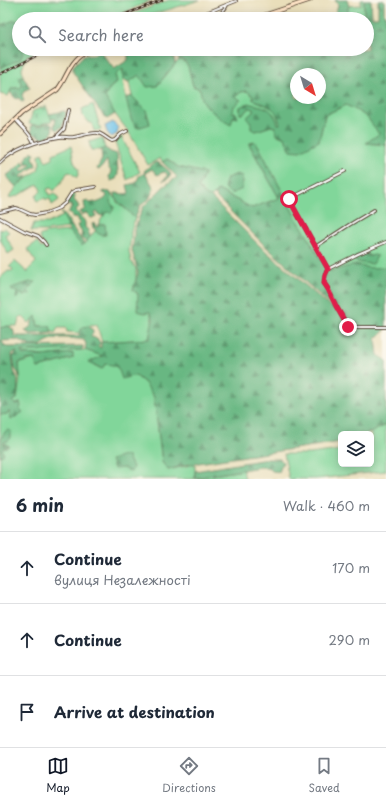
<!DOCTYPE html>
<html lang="en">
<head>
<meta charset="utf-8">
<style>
  :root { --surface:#fff; --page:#f6f6f7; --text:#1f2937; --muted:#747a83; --line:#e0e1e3; --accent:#111827 }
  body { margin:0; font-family:"Playpen Sans",sans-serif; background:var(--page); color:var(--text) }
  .controls { position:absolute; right:12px; bottom:12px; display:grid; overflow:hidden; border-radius:6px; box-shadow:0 2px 10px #0003 }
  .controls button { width:36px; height:36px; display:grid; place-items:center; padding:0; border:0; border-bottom:1px solid var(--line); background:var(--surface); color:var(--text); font:20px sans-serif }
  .compass { position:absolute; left:290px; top:68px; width:36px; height:36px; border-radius:50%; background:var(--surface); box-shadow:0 2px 10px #0003; rotate:142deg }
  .stop { position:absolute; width:12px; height:12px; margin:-9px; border:3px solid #e11d48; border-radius:50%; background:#fff }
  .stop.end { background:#e11d48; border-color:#fff; box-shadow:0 1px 4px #0008 }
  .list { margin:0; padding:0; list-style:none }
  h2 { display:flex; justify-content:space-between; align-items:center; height:52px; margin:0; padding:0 16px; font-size:17px }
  h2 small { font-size:13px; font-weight:400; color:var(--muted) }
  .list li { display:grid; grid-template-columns:26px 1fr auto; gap:12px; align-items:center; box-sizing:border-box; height:72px; padding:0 16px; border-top:1px solid var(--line) }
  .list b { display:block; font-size:15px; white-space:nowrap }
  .list p { margin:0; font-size:13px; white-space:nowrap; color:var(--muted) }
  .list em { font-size:13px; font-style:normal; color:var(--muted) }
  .icon { flex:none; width:22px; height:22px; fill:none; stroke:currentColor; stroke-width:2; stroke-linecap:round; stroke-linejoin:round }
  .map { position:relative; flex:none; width:386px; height:479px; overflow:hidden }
  .search { position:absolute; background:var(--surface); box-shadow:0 2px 10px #0003; left:12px; right:12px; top:12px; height:44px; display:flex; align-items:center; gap:10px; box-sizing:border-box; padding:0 14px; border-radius:22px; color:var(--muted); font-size:15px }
  .sheet { height:268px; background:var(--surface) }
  nav { display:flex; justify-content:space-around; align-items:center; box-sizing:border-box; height:56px; border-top:1px solid var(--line); background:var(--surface); font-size:11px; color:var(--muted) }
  nav a { display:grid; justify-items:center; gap:2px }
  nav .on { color:var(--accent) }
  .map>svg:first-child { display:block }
</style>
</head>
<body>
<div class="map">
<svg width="386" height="479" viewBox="0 0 386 479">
  <defs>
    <pattern id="forest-firs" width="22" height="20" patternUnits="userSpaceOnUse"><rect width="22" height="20" fill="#68b782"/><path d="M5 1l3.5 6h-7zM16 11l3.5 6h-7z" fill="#57956a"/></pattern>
    <pattern id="cemetery-stones" width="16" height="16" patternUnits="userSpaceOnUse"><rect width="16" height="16" fill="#81d69a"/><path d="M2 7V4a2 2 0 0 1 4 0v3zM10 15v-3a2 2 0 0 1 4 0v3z" fill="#70b884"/></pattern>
  </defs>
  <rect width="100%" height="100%" fill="#fbf7ec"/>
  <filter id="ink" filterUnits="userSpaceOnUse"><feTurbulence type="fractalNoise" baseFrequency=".025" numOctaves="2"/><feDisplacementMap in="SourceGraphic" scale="8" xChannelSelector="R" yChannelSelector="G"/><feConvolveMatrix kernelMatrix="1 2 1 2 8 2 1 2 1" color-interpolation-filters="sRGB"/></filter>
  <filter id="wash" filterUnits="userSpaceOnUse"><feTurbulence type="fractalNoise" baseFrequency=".012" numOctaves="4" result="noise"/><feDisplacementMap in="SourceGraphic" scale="16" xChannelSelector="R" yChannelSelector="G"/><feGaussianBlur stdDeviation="0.9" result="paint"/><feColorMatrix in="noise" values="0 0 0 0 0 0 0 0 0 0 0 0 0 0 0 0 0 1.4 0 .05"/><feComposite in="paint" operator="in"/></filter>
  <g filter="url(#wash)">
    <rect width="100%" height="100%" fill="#e9deba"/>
    <path fill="#81d69a" stroke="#5e805c" d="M0,0H152L110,19H19V49H43L27,56L22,68L23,76L19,77L22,86L20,88H12L8,96L0,94Z
      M169,0H200L138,19H119Z
      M361,0H364V14L365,19H350C347,16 347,9 349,6L361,5Z
      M179,60H183L188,66L193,86L200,89L232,112L237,98L236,96L241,92L247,91L260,102L272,108L276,112L280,124H278L274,114L263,107L257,105L240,107V114H242L250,108L254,109L253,112L250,115L251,122L256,131L271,126L275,127L276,134L285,138L290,150L319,141L325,115L346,105L356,110L367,117L379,134L367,143L386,145V267L374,269L362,267L331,271L327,270L302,227L296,218L258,145L254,141L249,144L279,198L252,208L218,190L214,195L211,197L207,196L198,187L205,173L178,167L168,159L162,162L160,158L148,165L128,131L115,114L105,97L110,88L117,82L115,75L123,68V80L126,99L150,124L146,110L132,96L129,82L139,75L157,86L175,64Z
      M93,104L101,130L94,131L92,123H89L83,116L82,109Z
      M120,136H121L140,172L127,180L115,142Z
      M102,138L105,148L101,150H91L89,142Z
      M71,146L74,162L79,170L77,178L70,172L67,173L63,180L54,191L51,188L47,189L49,195L55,193L59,200L52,205L50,199L46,200L45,198L37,201L36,196L41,191L38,184L17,196L10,198L9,197L14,191L16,187L38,170L40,163L39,155L42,153L46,162L53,159V154Z
      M110,193L115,197L117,202L128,211L135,219L131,231V238L129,251L131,261L136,269V279L133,290C140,295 152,312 152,320C153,326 150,333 149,339L102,342L97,325L83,327L79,333L67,332L66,328H58L55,333L51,331L50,326H38L36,316L29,323L23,317L20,318L17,326H8L0,328V278L8,271H13L12,268L9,267L15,261L28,273V270L36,262L27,249L37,242L41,248L44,247L39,236L46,233L69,231L83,245L95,231L103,216Z
      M63,216L67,223L68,228L45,231H31L34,223H48Z
      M5,228L9,232L5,235L14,250L8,254L0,239V229L2,230Z
      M81,350H85L103,356L90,363L102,369L105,364H115L118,367L135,375L145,383L154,397L162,462L168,470L195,464V478L243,470L245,479H0V415L7,414L8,412H11V419L20,409V402L18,404H15L12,401L17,399L20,377L19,363L34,359L38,368L73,358L72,353L51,355L42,356L35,355L22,354L21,351Z
      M386,425V471L316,479H289L284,454H309L341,450V464H371V434L369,433Z"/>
    <path fill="url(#forest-firs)" stroke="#527050" fill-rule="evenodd" d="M335,0H347L349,6C347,9 347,16 350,19H328L335,14L338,5Z
      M364,0H371L372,17H378V0H384V15L386,16V145L366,143L379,134L367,117L356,110L346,105L325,115L319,141L300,151L290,150L285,138L276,134L275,127L271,126L256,131L251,129V122L246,118L253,112V109L250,108L242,114H240V107L248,103C257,106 268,105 274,115C276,118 277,121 278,124H280C276,111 277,111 266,105C261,103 258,101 253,100V96L247,91L241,92L236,96L237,98L241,100L233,107L232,112L236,113L238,118L233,117L231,125C221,120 207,109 202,99C201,96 201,92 200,89L193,86L188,66L183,60H179L175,49H367V19H365L364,14ZM296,74H320V98H296Z
      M15,20L19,22V49H24L21,59L0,68V25Z
      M138,49H140L144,54L152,49H171L173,51L175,64L157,86L147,87L139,75L129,82L123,80V69L115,75L117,82L110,88L105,97L115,114L107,119L99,110L73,72V66L84,55H92L100,51L114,69L128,60V50Z
      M23,76L30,88L25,90L22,95L24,101L22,102L19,98L16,99L10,92L12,88H20L22,86L19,77Z
      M132,96L146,110L150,124L137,128L131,119L126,98Z
      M65,111L66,114L62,127L57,130L54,127L56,119H51L49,114Z
      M50,123L52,125L53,132C44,141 42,138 32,133L31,127L32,125L38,126Z
      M254,141L258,145L296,218L302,227L327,270L331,271L357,264C366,269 376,268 386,267V329L376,339L378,355L386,360V425L368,434H341V442L185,465L168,470L162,462L154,397L145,383L135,375L122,379C118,367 118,365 105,364L102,369L89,362L102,356L85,350L86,344L84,340C71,338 52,335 42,345L30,346L19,340L1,341L7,347L83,346V348L81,350L21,351L22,354L35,355L42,356L51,355L73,353V358L38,368L34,359L27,360L24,362H21L19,363L20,377H19L18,373L15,369L13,356L17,352L13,353L12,355L14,371L18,379L17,399L12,401L15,404H18L20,402L21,406L20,409L23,412L11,420L10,412H8L7,414L0,415V328L8,326L13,329L15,336H79V333L83,327L88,326L93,330V333L91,336V337L97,338L100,343L98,346L101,348V342H102L149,339L153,319L150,312L145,313L137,311L138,294L133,290L138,273L132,250L134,237V230L143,207L163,187L177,177L162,162L167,159L178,167L205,173L198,188L207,196L211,197L260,246L333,309L332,306L263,244L214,195L218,190L252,208L279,198L249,144Z
      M105,148L111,152L117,154L118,174L116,179L111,181L109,177L111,171L108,167L107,160L102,167L99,170L97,169L102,159L101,150Z
      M32,151L35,154L33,157L35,162L36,166L27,171L20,177L22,178L26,176V178L16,187L6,176L14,170L23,161L25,165L21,169L23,171L31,164L29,163L26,164V158Z
      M158,162L169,171L171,175L169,178L163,181V180L167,177V174L165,172L161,173L157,175L152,169L145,173L154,188L149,199L140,206L135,219C133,217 131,214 128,211C123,205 115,203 115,193C120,193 123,195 129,193L127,185L136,183L139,176L145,173L144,171L154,163Z
      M237,174L242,176V189L231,194L224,187L227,178Z
      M103,191L110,192L112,197L110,201L112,205L115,207L111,213L108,212L105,213L104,216L99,215L98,212H97L95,213L96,216L92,218L89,217L88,214L85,213L82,215L80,212L85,209L84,202L88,201L89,203L95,202L96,203C100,201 106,200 107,195L102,192Z
      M73,193L75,195L74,200L77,203L79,207L76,210L80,216L85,221V227L88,230L90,237L86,242L81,238C81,233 83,233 79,227L78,228L77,225L80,224L77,217L72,218L71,214L68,213L72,207L69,205H67L66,204Z
      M61,213H64L73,228L84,244L82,246L69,231L67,223Z
      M93,223L95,224L96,227H98L99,225L105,224L106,235C102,236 96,234 95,229L93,228L92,224Z
      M366,251L369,256L375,255L377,256L373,264L361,263L354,260L356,256Z
      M30,282H36L31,286L28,291L30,294L23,296L21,293L16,299L17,291H12L11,288Z
      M36,316L38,326H50L52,333L31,334L25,331L31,326L33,319Z
      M7,430L11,431V438L8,441L3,442V443L7,444L9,446L2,449L4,454L1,456L0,454C0,445 0,435 7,430Z
      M127,455L133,467L131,472L124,468L114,469L111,460Z
      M267,459H280L283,462L279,472L272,471L269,468L260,467L195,478V471Z"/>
    <path fill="url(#cemetery-stones)" stroke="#5e805c" d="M46,106L52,121L38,125L29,124L33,111Z"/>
    <path fill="#6ec2ea" stroke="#547684" d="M113,122L118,128L117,134L111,137L107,132L105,126Z"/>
  </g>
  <g filter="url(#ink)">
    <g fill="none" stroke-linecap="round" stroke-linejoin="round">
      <g stroke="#554535" stroke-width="4">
        <path id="street" d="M191,19L236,1
          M218,19C219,14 225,10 227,5
          M16,120C23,129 30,132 34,143
          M56,137L64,129L68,110
          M0,163C13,149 40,140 59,137C64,136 69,138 74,137C80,136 92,132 98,133C103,134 107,139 112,141L115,140L121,134L127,131
          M345,171L289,199L328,269L325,275L324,283L328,289L336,306L348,327H386
          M0,212L16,208L19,209L30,214L35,215L46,213L59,208L65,203L72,192L76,190L95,187
          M0,218L24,231L38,236L44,242L46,245
          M315,247L349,225L374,210
          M328,269L358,254L386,242"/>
      </g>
      <g stroke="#554535" stroke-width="5">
        <path id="secondary" d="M233,19L262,16L310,0
          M0,134L22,113L57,90C66,80 68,65 80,56C84,53 89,51 94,49"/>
      </g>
      <use href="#street" stroke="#fff" stroke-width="2"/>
      <use href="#secondary" stroke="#ffe4c6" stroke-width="3"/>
      <g stroke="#3b2a1e" stroke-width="2.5">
        <path id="rail" d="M113,19L162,0
          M0,74L50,49"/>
      </g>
      <use href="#rail" stroke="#fbf7ec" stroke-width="1" stroke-dasharray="3" stroke-linecap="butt"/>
    </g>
  </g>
  <g fill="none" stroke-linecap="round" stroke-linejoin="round" filter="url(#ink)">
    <path stroke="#e11d48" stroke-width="5" d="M289,199L328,269L325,275L324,283L328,289L336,306L348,327"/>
  </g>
</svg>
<div class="controls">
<button><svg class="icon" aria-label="layers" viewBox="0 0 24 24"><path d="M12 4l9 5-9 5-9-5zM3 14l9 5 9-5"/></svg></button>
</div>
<svg class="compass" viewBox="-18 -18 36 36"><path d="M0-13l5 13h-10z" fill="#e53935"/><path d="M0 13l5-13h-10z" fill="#747a83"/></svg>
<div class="stop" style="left:289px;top:199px"></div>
<div class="stop end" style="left:348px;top:327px"></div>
<div class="search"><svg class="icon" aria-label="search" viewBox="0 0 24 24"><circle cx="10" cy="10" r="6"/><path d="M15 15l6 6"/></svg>Search here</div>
</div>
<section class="sheet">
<h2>6 min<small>Walk · 460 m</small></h2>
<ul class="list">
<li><svg class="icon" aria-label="ahead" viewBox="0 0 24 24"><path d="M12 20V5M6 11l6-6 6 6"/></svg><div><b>Continue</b><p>вулиця Незалежності</p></div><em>170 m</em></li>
<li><svg class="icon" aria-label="ahead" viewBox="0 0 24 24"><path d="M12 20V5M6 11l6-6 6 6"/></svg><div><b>Continue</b></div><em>290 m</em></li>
<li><svg class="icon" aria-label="arrive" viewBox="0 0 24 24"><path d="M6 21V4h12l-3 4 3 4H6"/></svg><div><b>Arrive at destination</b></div></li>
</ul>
</section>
<nav>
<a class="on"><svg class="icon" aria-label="map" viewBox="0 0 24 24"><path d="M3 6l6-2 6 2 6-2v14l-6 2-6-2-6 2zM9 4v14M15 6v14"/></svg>Map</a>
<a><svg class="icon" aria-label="directions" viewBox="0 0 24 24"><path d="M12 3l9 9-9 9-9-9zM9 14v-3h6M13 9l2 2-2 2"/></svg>Directions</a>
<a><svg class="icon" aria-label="saved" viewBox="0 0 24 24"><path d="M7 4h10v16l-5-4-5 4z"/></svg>Saved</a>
</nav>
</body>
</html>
